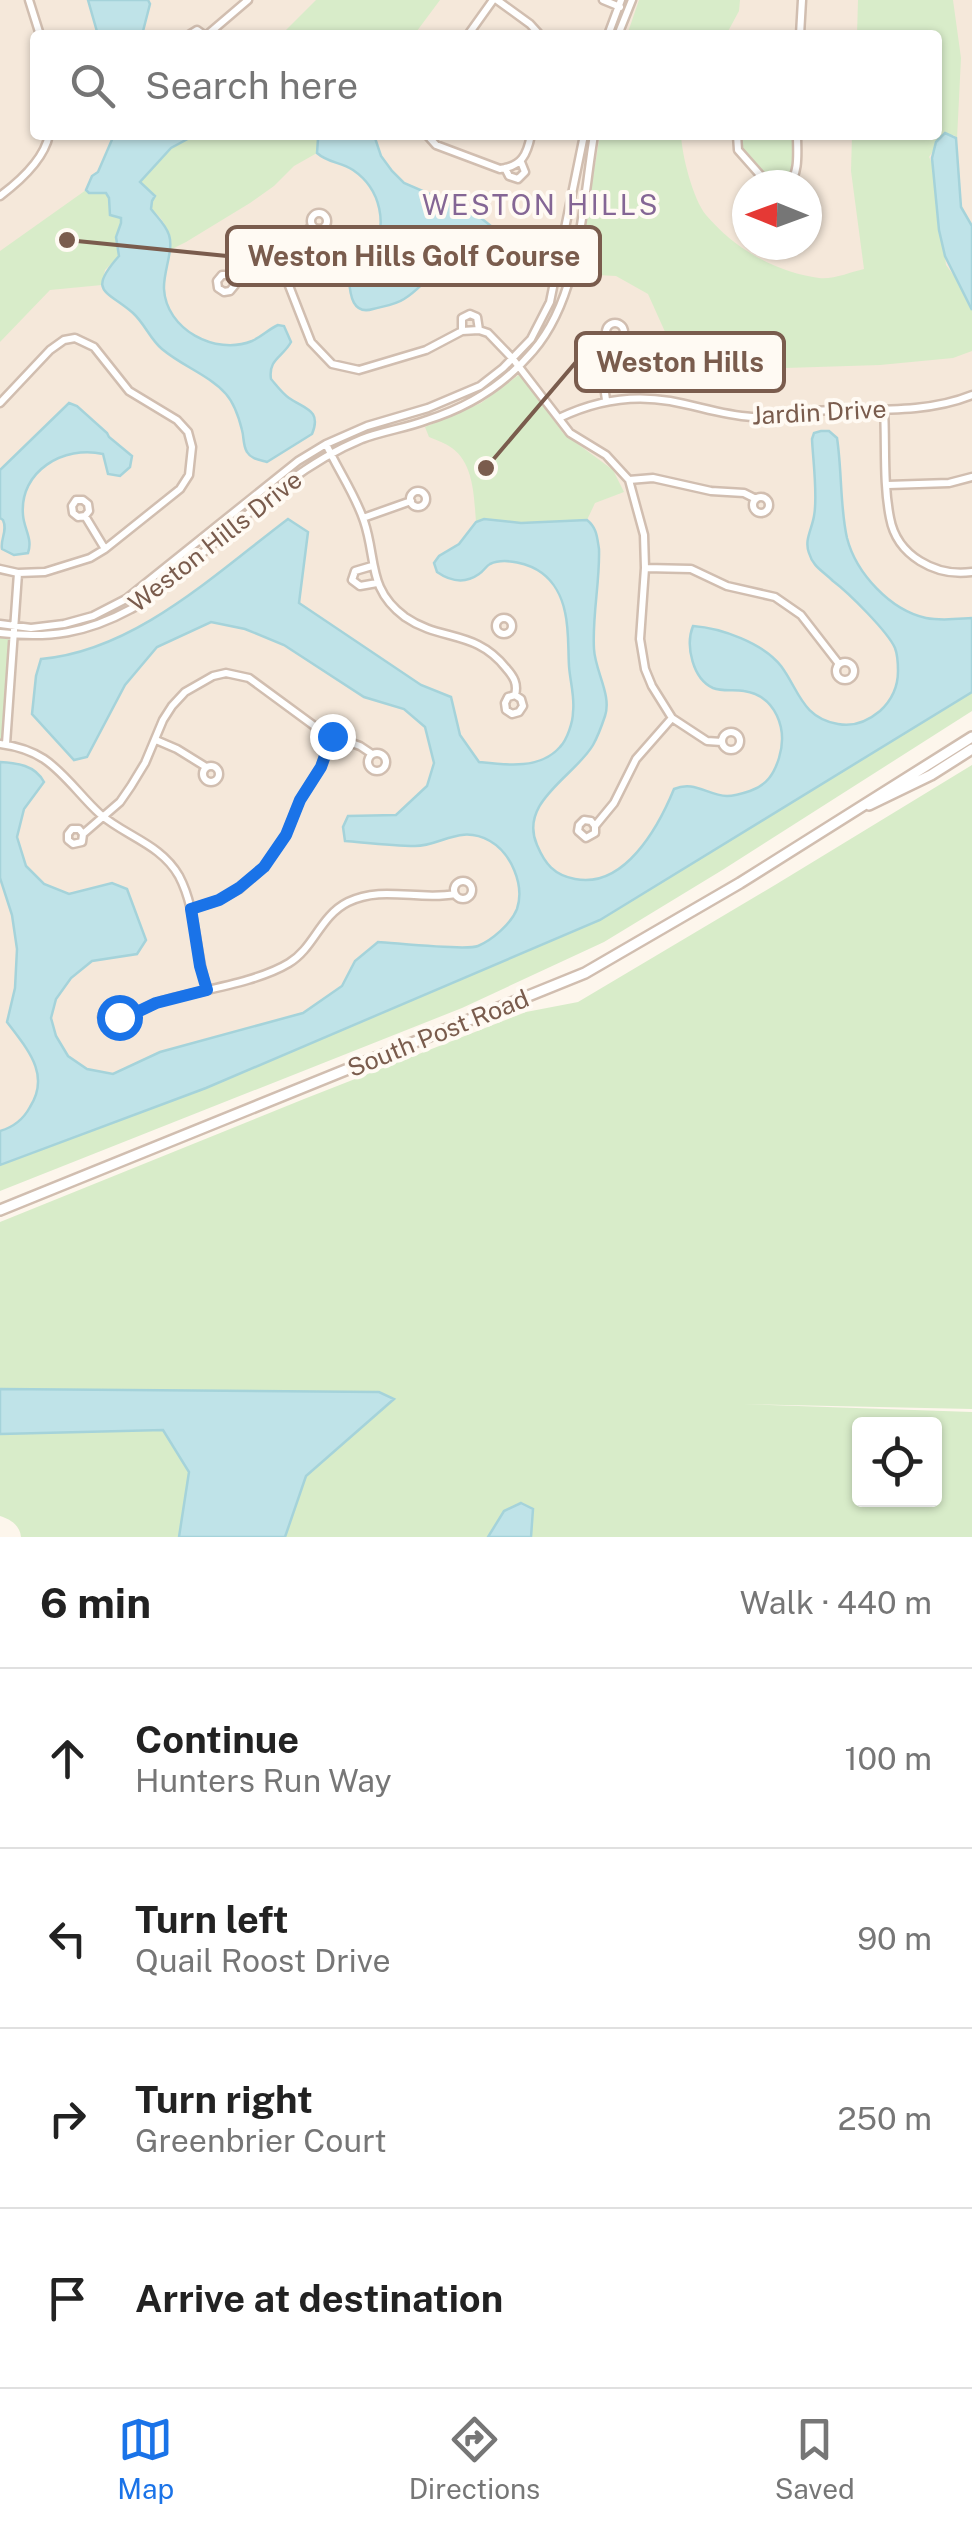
<!DOCTYPE html>
<html lang="en">
<head>
<meta charset="utf-8">
<style>
  :root { --surface:#fff; --page:#f2f2f2; --text:#222; --muted:#767676; --line:#e0e0e0; --accent:#1a73e8 }
  body { margin:0; font-family:"Public Sans",sans-serif; background:var(--page); color:var(--text) }
  .controls { position:absolute; right:30px; bottom:30px; display:grid; overflow:hidden; border-radius:10px; box-shadow:0 2px 8px #0004 }
  .controls button { width:90px; height:90px; display:grid; place-items:center; padding:0; border:0; border-bottom:2px solid var(--line); background:var(--surface); color:var(--text); font:50px sans-serif }
  .compass { position:absolute; left:732px; top:170px; width:90px; height:90px; border-radius:50%; background:var(--surface); box-shadow:0 2px 8px #0004; rotate:271deg }
  .stop { position:absolute; width:30px; height:30px; margin:-22px; border:8px solid #1a73e8; border-radius:50%; background:#fff }
  .stop.end { background:#1a73e8; border-color:#fff; box-shadow:0 2px 10px #0008 }
  .list { margin:0; padding:0; list-style:none }
  h2 { display:flex; justify-content:space-between; align-items:center; height:130px; margin:0; padding:0 40px; font-size:42px }
  h2 small { font-size:32px; font-weight:400; color:var(--muted) }
  .list li { display:grid; grid-template-columns:65px 1fr auto; gap:30px; align-items:center; box-sizing:border-box; height:180px; padding:0 40px; border-top:2px solid var(--line) }
  .list b { display:block; font-size:38px; white-space:nowrap }
  .list p { margin:0; font-size:32px; white-space:nowrap; color:var(--muted) }
  .list em { font-size:32px; font-style:normal; color:var(--muted) }
  .icon { flex:none; width:55px; height:55px; fill:none; stroke:currentColor; stroke-width:2; stroke-linecap:round; stroke-linejoin:round }
  .map { position:relative; flex:none; width:972px; height:1537px; overflow:hidden }
  .search { position:absolute; background:var(--surface); box-shadow:0 2px 8px #0004; left:30px; right:30px; top:30px; height:110px; display:flex; align-items:center; gap:25px; box-sizing:border-box; padding:0 35px; border-radius:10px; color:var(--muted); font-size:38px }
  .sheet { height:850px; background:var(--surface) }
  nav { display:flex; justify-content:space-around; align-items:center; box-sizing:border-box; height:140px; border-top:2px solid var(--line); background:var(--surface); font-size:28px; color:var(--muted) }
  nav a { display:grid; justify-items:center; gap:5px }
  nav .on { color:var(--accent) }
  .map>svg:first-child { display:block }
</style>
</head>
<body>
<div class="map">
<svg width="972" height="1537" viewBox="0 0 972 1537">
  <rect width="100%" height="100%" fill="#fdf6ec"/>
  <path fill="#f5e8da" fill-rule="evenodd" d="M0,0H972V692L600,920L0,1165ZM35,35H937V135H35ZM747,185H807V245H747Z"/>
  <path fill="#d8ecc9" fill-rule="evenodd" d="M316,0H440L414,35H281Z
    M639,0H740L739,11L726,35H627Z
    M858,0H953L961,58L957,139L954,135L943,136L929,157L938,174V221L943,236L946,265L962,287L972,309V351L953,358L880,365L721,370L686,356L676,347L666,334L648,294L616,276L597,275L579,260L600,135H681C682,156 693,199 706,215C735,249 775,272 819,278C832,280 851,272 864,269L851,171L852,135H937V35H857Z
    M157,135H325L318,140L317,153L294,166L274,186L250,203L186,242L166,252C172,227 162,216 143,203L114,217L121,218C122,229 119,244 119,256L105,270L102,285L50,290L0,342V251L86,190L91,178Z
    M737,135H797L796,171L788,185H769L738,150Z
    M520,374L563,433L613,470L624,492L595,503L587,520L521,523L484,519L476,522C474,497 474,464 452,448C445,443 436,440 429,437L425,427L481,403Z
    M0,633L13,634L6,744H0Z
    M972,692V711L724,869L604,942L462,1008L0,1191V1165L204,1089L600,920Z
    M972,765V1409L742,1404L972,1412V1537H531L533,1509L504,1511L488,1537H285L306,1476L393,1399L379,1392L0,1389V1222L304,1099L526,1012L578,1002L775,885ZM860,1424H934V1500H860Z
    M163,1430L189,1471L179,1537H21C20,1525 10,1519 0,1516V1434Z"/>
  <path fill="#bfe3e8" stroke="#a5d3da" stroke-width="2.5" d="M88,0H148L150,4L142,35H98Z
    M945,133L956,138L961,207L972,226V310L945,256L939,230L932,158L936,142Z
    M114,135H195L171,148L140,182L155,196L152,201L151,209C157,217 166,225 169,235C174,250 163,272 164,289C166,329 215,356 252,341C261,337 269,329 278,325L284,326L291,342C283,357 268,359 271,379C277,386 282,393 289,398C305,409 322,410 312,434L267,462C260,460 251,459 247,452C243,446 244,437 242,430C239,418 234,403 226,394C209,375 182,366 162,349C150,339 145,324 133,313C106,290 87,292 119,256L116,237L121,223V218L110,215L109,198L106,193H89L86,190L92,176L98,172Z
    M325,135H374L381,156L392,171L404,183L476,214L501,234L541,243L547,248C549,260 546,268 543,280C529,286 512,285 504,271C486,265 468,259 449,265C430,272 421,289 404,299C395,305 384,306 373,309C353,315 350,296 349,279C356,271 365,264 371,255C389,226 381,189 353,170C341,162 328,163 317,153L318,139Z
    M69,403L77,406L107,433L109,437L132,456L130,467L120,476L108,474L103,454C64,445 19,471 23,515C24,529 33,539 28,553L14,555L2,549C0,539 8,531 3,520L0,518V470Z
    M821,431H829L837,438C842,470 840,508 847,538C856,573 890,610 926,618C941,621 956,619 972,618V692L600,920L206,1088L0,1165V1131C14,1127 23,1120 30,1107C51,1074 27,1049 7,1022L15,988L17,949L12,915L0,878V762C17,763 35,765 44,782L24,809L17,837L26,866L44,884L69,894L112,883L127,889L146,940L137,954L92,961L71,978L56,999L51,1018L56,1036L68,1056L87,1069L113,1074L160,1052L303,1013L342,986L355,961L378,942C396,943 466,951 478,946C492,940 511,924 517,909C525,885 511,853 490,841C460,824 441,846 415,846C392,846 368,843 345,841L343,827L348,816L396,815L427,786L434,763L425,727L404,709L364,697L284,645L245,629L211,622L157,647L125,685L87,757L74,760L32,714L36,676L41,659C135,651 215,574 288,519L308,532L299,603L421,685L451,697L460,735L479,762C505,765 540,770 560,747C567,740 573,722 573,712C575,697 570,681 569,666C568,648 569,629 565,612C562,597 554,582 542,573C530,564 505,557 490,564C486,566 484,571 479,574C465,584 450,581 437,572L434,563L439,556L459,544L476,522L484,519L521,523L587,520C597,528 597,537 599,549C600,582 592,616 594,649C595,671 612,695 605,716C602,725 598,736 593,745C575,776 518,802 537,845C545,864 554,875 575,879C624,889 658,828 674,789C694,780 707,795 727,796C733,796 744,793 750,791C767,785 774,774 779,758C788,729 776,696 744,691C734,689 723,692 713,688C693,679 685,646 693,626C721,628 763,643 781,666C799,690 802,718 838,724C853,727 868,721 880,711C892,700 898,687 898,671C898,663 898,656 895,648C888,632 849,593 833,581C823,571 813,567 809,553C804,540 812,529 814,516C818,496 813,461 812,439L814,433Z
    M0,1389L379,1392L394,1399L306,1476L285,1537H179L189,1472L163,1430L0,1434Z
    M521,1503L533,1509L531,1537H488L504,1511Z"/>
  <g fill="none" stroke-linecap="round" stroke-linejoin="round">
    <g stroke="#d1beb0" stroke-width="11">
      <path id="minor" d="M29,0L40,35
        M497,0L530,24L540,35
        M603,0L620,7
        M189,35L197,30L204,35
        M207,35L248,0
        M468,35L493,0
        M608,35L621,0
        M618,35L632,0
        M800,35L802,0
        M427,135L436,145L500,169C522,166 527,155 531,135
        M737,135L738,150L769,185
        M505,168L509,176L518,179L525,172L521,162
        M788,185C800,173 797,152 797,135
        M0,196C20,181 44,160 49,135
        M311 221a8 8 0 1 1 16 0a8 8 0 1 1-16 0Z
        M277,255L311,342L332,364L359,370L426,350L462,331L479,330L488,333L513,359L570,433L606,455L629,480L644,535L645,568L640,639L645,669L652,686L672,718L707,741L722,742
        M234,279L235,285L230,291L224,292L218,288L217,281L222,275H228L234,279L277,255L312,226
        M606 332a9 9 0 1 1 18 0a9 9 0 1 1-18 0Z
        M462,331V318L470,314L477,317L479,330
        M606,400L603,379L611,340
        M0,403L50,350L64,340L75,338L94,347L129,391L177,420L188,432L192,447L189,475L180,489L105,549L90,558L45,572L18,573L0,569
        M884,409C886,444 883,483 890,518C897,556 936,577 972,572
        M559,418C594,401 630,394 670,401C699,406 721,415 752,417C772,418 793,412 813,411C865,408 923,415 972,395
        M326,444C338,470 355,494 364,521C377,559 367,589 405,617C441,642 475,629 506,668C514,677 518,684 515,695L521,699L523,706L519,712L512,714L506,710L505,703L508,697L515,695
        M629,480L653,478L711,491L744,493L756,499
        M888,485L949,483L972,477
        M410 499a8 8 0 1 1 16 0a8 8 0 1 1-16 0Z
        M753 505a8 8 0 1 1 16 0a8 8 0 1 1-16 0Z
        M85,516L89,511L88,504L83,500H76L72,506L73,513L78,517L85,516L105,549
        M363,518L411,501
        M372,566L355,571L352,580L360,586L377,583
        M645,568L691,569L727,586L775,597L801,615L839,664
        M496 626a8 8 0 1 1 16 0a8 8 0 1 1-16 0Z
        M0,624L31,628L64,624L93,616L126,599L298,461L326,444L367,426L428,408L480,386L503,368L531,339L550,302L584,135
        M0,633C49,639 87,633 131,609C153,598 172,579 191,563C244,518 296,466 362,439C383,431 406,428 427,420C469,407 505,384 533,351C581,295 582,205 594,135
        M836 671a9 9 0 1 1 18 0a9 9 0 1 1-18 0Z
        M722 741a9 9 0 1 1 18 0a9 9 0 1 1-18 0Z
        M156,740L177,749L206,767
        M0,744C16,746 30,750 44,759C65,773 81,797 100,814C125,836 161,844 179,876C197,910 195,953 207,990
        M6,744L18,573
        M368 762a9 9 0 1 1 18 0a9 9 0 1 1-18 0Z
        M203 774a8 8 0 1 1 16 0a8 8 0 1 1-16 0Z
        M595,826L591,821L584,820L579,825L578,831L586,838L595,833V826L614,803L636,759L672,718
        M83,834L79,829H72L68,834V840L73,844L82,842L83,834L120,802L131,786L145,763L163,720L172,706L185,692L213,676L226,673L249,678L317,728L332,736L360,746L372,754
        M454 890a9 9 0 1 1 18 0a9 9 0 1 1-18 0Z
        M191,909L219,900L239,889L264,867L286,835L300,800L321,767L332,736
        M119,1017L116,1011L110,1009L104,1011L102,1017L104,1023L113,1025L119,1017C134,1015 147,1006 162,1001C200,990 256,983 289,963C314,948 320,916 348,902C382,885 419,901 455,894"/>
    </g>
    <g stroke="#d1beb0" stroke-width="14">
      <path id="tertiary" d="M869,805L931,775L972,749
        M0,1210L585,973L740,883L972,737"/>
    </g>
    <use href="#minor" stroke="#fff" stroke-width="6"/>
    <use href="#tertiary" stroke="#fff" stroke-width="9"/>
  </g>
  <g fill="none" stroke-linecap="round" stroke-linejoin="round">
    <path stroke="#1a73e8" stroke-width="12" d="M119,1017L129,1016L156,1003L207,990L200,966L191,909L219,900L239,888L264,867L286,835L300,800L321,767L332,736"/>
  </g>
  <g text-anchor="middle" stroke-width="8" stroke-linejoin="round" paint-order="stroke">
    <g font-size="25" fill="#7a5c4d" stroke="#fffaf3">
      <text transform="translate(819 412) rotate(-3)" y="9">Jardin Drive</text>
      <text transform="translate(215 541) rotate(-38)" y="9">Weston Hills Drive</text>
      <text transform="translate(438 1033) rotate(-22)" y="9">South Post Road</text>
    </g>
    <g font-size="28" letter-spacing="2.5" fill="#846695" stroke="#fffaf3">
      <text x="541" y="215">WESTON HILLS</text>
    </g>
  </g>
  <path fill="none" stroke="#7a5c4d" stroke-width="4" d="M67 240L227 256M486 468L576 362"/>
  <g fill="#7a5c4d" stroke="#fffaf3" stroke-width="4">
    <circle cx="67" cy="240" r="10"/>
    <circle cx="486" cy="468" r="10"/>
  </g>
  <g fill="#fffaf3" stroke="#7a5c4d" stroke-width="4">
    <rect x="227" y="227" width="373" height="58" rx="10"/>
    <rect x="576" y="333" width="208" height="58" rx="10"/>
  </g>
  <g font-size="28" text-anchor="middle" font-weight="bold" fill="#7a5c4d">
    <text x="414" y="266">Weston Hills Golf Course</text>
    <text x="680" y="372">Weston Hills</text>
  </g>
</svg>
<div class="controls">
<button><svg class="icon" aria-label="locate" viewBox="0 0 24 24"><circle cx="12" cy="12" r="6"/><path d="M12 2v4M12 18v4M2 12h4M18 12h4"/></svg></button>
</div>
<svg class="compass" viewBox="-18 -18 36 36"><path d="M0-13l5 13h-10z" fill="#e53935"/><path d="M0 13l5-13h-10z" fill="#767676"/></svg>
<div class="stop" style="left:119px;top:1017px"></div>
<div class="stop end" style="left:332px;top:736px"></div>
<div class="search"><svg class="icon" aria-label="search" viewBox="0 0 24 24"><circle cx="10" cy="10" r="6"/><path d="M15 15l6 6"/></svg>Search here</div>
</div>
<section class="sheet">
<h2>6 min<small>Walk · 440 m</small></h2>
<ul class="list">
<li><svg class="icon" aria-label="ahead" viewBox="0 0 24 24"><path d="M12 20V5M6 11l6-6 6 6"/></svg><div><b>Continue</b><p>Hunters Run Way</p></div><em>100 m</em></li>
<li><svg class="icon" aria-label="left" viewBox="0 0 24 24"><path d="M17 20v-9H6M10 6l-5 5 5 5"/></svg><div><b>Turn left</b><p>Quail Roost Drive</p></div><em>90 m</em></li>
<li><svg class="icon" aria-label="right" viewBox="0 0 24 24"><path d="M7 20v-9h11M14 6l5 5-5 5"/></svg><div><b>Turn right</b><p>Greenbrier Court</p></div><em>250 m</em></li>
<li><svg class="icon" aria-label="arrive" viewBox="0 0 24 24"><path d="M6 21V4h12l-3 4 3 4H6"/></svg><div><b>Arrive at destination</b></div></li>
</ul>
</section>
<nav>
<a class="on"><svg class="icon" aria-label="map" viewBox="0 0 24 24"><path d="M3 6l6-2 6 2 6-2v14l-6 2-6-2-6 2zM9 4v14M15 6v14"/></svg>Map</a>
<a><svg class="icon" aria-label="directions" viewBox="0 0 24 24"><path d="M12 3l9 9-9 9-9-9zM9 14v-3h6M13 9l2 2-2 2"/></svg>Directions</a>
<a><svg class="icon" aria-label="saved" viewBox="0 0 24 24"><path d="M7 4h10v16l-5-4-5 4z"/></svg>Saved</a>
</nav>
</body>
</html>
